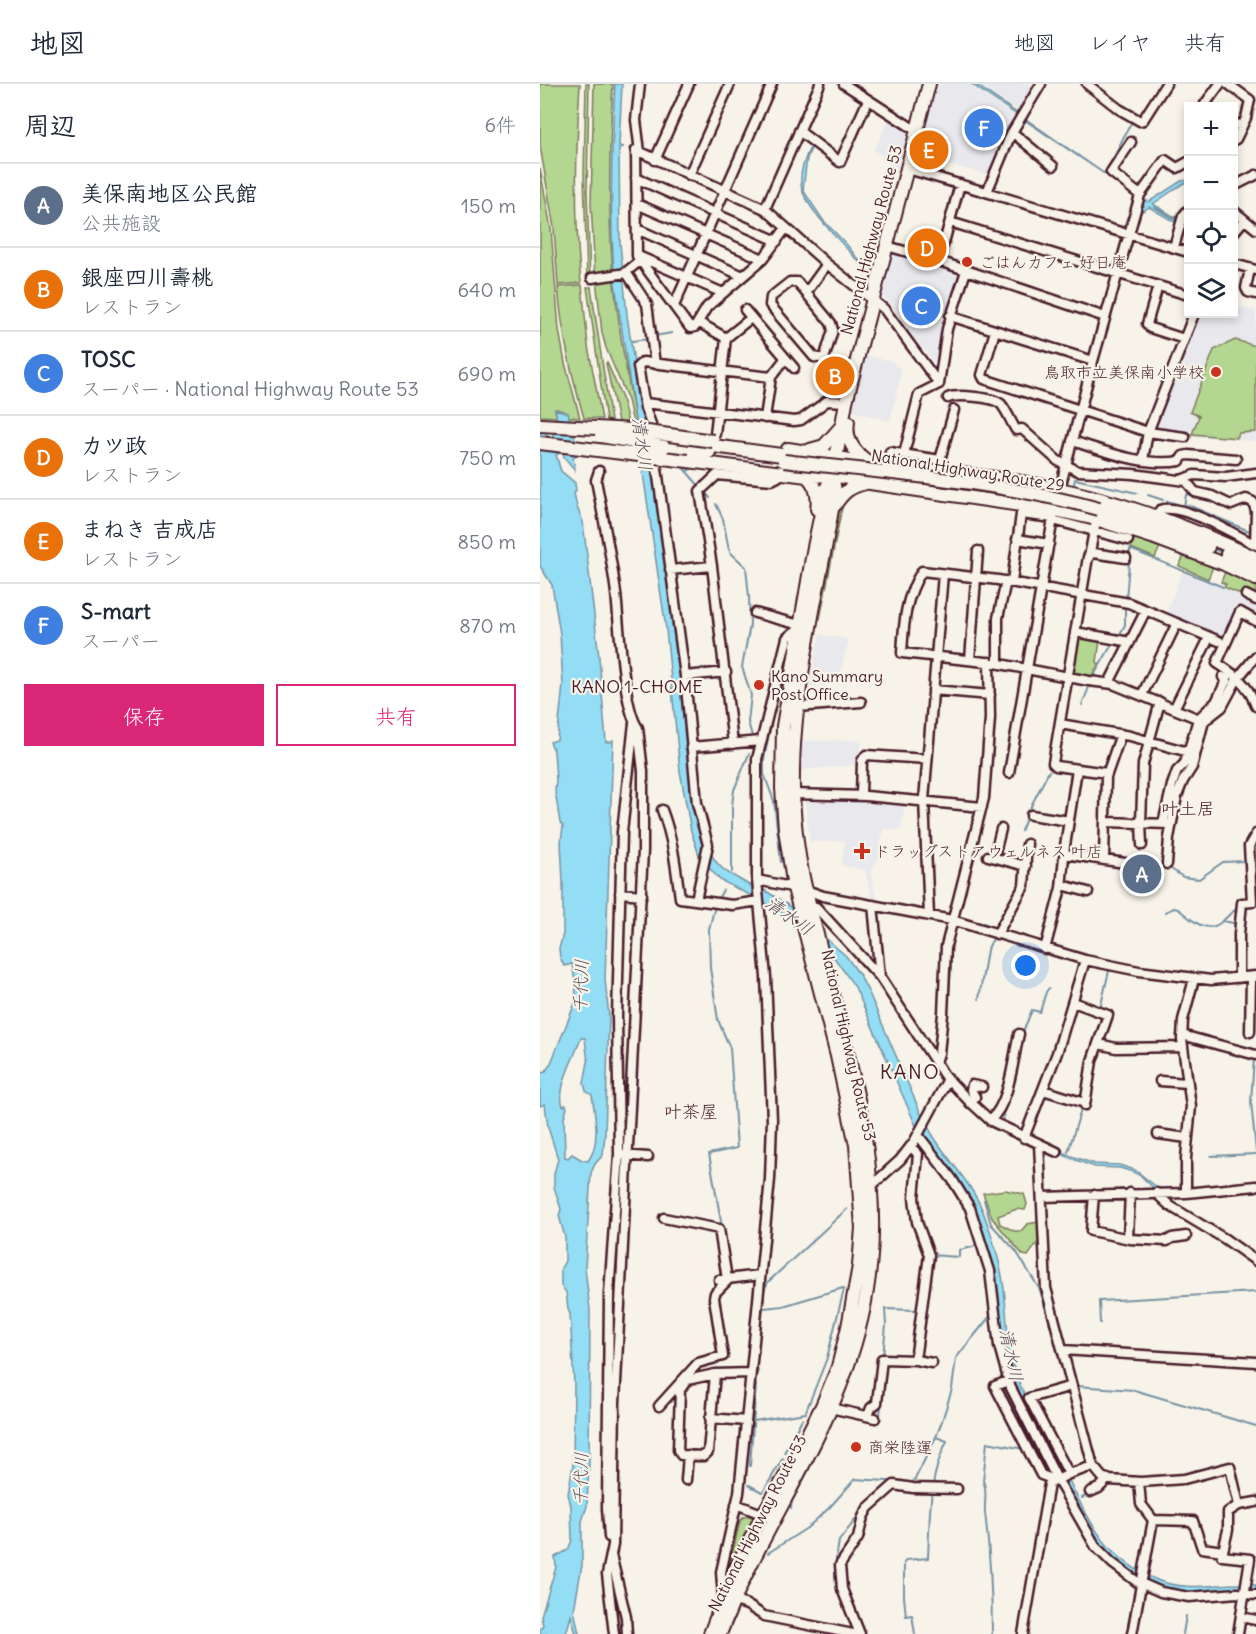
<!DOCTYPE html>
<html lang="ja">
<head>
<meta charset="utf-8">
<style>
  :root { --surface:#fff; --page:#f2f2f3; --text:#1f2937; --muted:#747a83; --line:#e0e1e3; --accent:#db2777 }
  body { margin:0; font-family:Delius,"Klee One",sans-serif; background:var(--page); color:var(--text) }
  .controls { position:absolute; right:18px; top:18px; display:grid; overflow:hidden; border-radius:0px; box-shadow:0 3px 9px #0003 }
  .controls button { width:54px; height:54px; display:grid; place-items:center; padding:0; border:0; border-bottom:2px solid var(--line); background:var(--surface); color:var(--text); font:30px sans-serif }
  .you { position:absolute; left:486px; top:882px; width:21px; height:21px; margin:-15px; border:4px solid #fff; border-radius:50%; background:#1a73e8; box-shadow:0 0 0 9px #1a73e833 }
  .badge { display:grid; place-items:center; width:39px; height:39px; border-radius:50%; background:var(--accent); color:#fff; font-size:20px; font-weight:700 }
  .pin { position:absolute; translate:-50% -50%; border:3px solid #fff; box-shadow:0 2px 6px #0006 }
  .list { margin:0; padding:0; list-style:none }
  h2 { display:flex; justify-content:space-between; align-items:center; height:78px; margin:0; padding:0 24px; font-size:26px }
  h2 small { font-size:20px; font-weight:400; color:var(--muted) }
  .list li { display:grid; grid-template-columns:39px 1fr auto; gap:18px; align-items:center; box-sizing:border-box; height:84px; padding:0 24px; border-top:2px solid var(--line) }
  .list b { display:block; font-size:22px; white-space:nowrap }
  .list p { margin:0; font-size:20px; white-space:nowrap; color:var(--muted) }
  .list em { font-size:20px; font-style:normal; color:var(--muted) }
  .actions { display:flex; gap:12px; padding:18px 24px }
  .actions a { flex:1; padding:14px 0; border:2px solid var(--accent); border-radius:0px; text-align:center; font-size:21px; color:var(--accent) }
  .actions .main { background:var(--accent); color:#fff }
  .icon { flex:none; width:33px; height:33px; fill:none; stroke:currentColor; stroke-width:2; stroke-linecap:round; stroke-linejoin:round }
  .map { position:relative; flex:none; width:716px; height:1550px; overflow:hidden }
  header { display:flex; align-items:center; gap:36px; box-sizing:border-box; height:84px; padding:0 30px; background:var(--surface); border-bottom:2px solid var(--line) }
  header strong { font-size:28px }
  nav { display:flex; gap:33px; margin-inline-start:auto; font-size:21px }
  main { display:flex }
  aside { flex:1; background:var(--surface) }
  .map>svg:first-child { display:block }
</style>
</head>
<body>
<header>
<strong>地図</strong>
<nav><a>地図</a><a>レイヤ</a><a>共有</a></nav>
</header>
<main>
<aside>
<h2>周辺<small>6件</small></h2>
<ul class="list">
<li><span class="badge" style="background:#5c6f8a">A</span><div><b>美保南地区公民館</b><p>公共施設</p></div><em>150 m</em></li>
<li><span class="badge" style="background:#e8710a">B</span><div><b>銀座四川壽桃</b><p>レストラン</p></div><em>640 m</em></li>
<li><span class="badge" style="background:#3f7fe0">C</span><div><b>TOSC</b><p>スーパー · National Highway Route 53</p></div><em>690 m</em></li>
<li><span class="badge" style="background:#e8710a">D</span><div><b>カツ政</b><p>レストラン</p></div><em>750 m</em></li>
<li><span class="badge" style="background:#e8710a">E</span><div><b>まねき 吉成店</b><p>レストラン</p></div><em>850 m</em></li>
<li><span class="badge" style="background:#3f7fe0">F</span><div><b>S-mart</b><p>スーパー</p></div><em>870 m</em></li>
</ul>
<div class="actions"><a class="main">保存</a><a>共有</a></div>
</aside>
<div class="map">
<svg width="716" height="1550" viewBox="0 0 716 1550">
  <rect width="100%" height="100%" fill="#f7f3e8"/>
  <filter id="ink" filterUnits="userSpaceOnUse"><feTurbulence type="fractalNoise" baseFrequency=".0167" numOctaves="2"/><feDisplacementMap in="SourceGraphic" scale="12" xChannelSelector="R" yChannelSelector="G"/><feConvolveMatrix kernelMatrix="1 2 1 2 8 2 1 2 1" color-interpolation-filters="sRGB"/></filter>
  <g filter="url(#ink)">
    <path fill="#e9e9ed" d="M395,0H428L479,34L450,91L375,73Z
      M437,0H498L481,29Z
      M350,33L368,44L358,85L334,66Z
      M352,165L419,187L421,192L405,235L398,283L368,247L350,220L340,210Z
      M694,222L716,227V357L649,352L648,349L614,346L659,230H694Z
      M324,271L352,277L362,286L350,337L313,327Z
      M643,487L716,518V536L695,525L683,556L625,531Z
      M280,550L309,556L297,599L269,603Z
      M321,656L319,681L261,686L262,657Z
      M264,711L365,717L361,746L343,745L338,776L332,785L331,792L337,817L332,816L325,786L301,781L305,757L270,758Z"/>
    <path fill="#b3d691" stroke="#7e7a5e" stroke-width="1.5" d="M0,0H40C36,67 34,132 41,199L18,201L14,144L0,62Z
      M46,0H49L47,107L50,197H47L44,90Z
      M54,0H73C69,63 68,126 73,190L55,192L51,119Z
      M0,84L11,145L19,246L25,279L40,334L29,333L28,329L17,325L15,326L17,333L0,332Z
      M73,193L82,261L96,340L93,339L88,316L66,264L62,249L56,195Z
      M42,201L48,262L62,335L44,334C31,289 22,250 18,203Z
      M47,203H51L71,337L66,336Z
      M695,256L716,262V348L699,349L697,354L652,350L659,332L650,328L674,266Z
      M67,278L82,314L88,339L78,338L66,279Z
      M303,418L280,535L276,534L300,419Z
      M593,454L620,463L615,474L591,464Z
      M645,470L673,483L668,495L639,482Z
      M685,488L716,502V513L704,512L684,503L686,500L681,498Z
      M541,552L560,556L557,578L559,580L551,593L534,591L532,588L538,555Z
      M465,1106L484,1110L487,1120L485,1126L477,1125L458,1132L460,1140L474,1147H481L487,1140L499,1138L498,1158L488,1172L483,1171L452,1134L443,1109Z
      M210,1432L214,1435L188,1487L185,1488L192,1471L200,1437L203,1433Z"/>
    <path fill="#93def4" stroke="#7692a4" stroke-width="1.5" fill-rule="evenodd" d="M75,0H82L79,62L84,63L79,64L80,159L87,231L99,313L110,362L141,587L154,720L163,758L177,779L185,787L209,801L226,807L248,821L306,872L319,890L329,909L381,1030C385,1037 389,1044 392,1050C409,1078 432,1099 444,1130C453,1154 461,1179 464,1205C467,1231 467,1256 473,1281C480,1307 497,1332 509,1355C525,1386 548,1443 572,1466C585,1479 600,1489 617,1496C652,1510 682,1496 716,1501V1509L669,1511L623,1506L600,1497L559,1465L471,1301L437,1136L377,1044L315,903L291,869L251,835L227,820L180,796L160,774L151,747L140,687L126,545L75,199C69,133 71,67 75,0Z
      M431,0H435L594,110Z
      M272,60H273L267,74L263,106L283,136L307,161L330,190C314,171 267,127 262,105C258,91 265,72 272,60Z
      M648,96V99H644L613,120L648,141L614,123L648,144V146L609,123L589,135L584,143L587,133L604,122L601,120L603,115L609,118L641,97Z
      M15,325L28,329L39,369L33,374L35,386L24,373L23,367L16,371L21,387L35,399L36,407L34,409L37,423L43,438L59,573L66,658H70L73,656L65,896L69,933L65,1050L63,1071L55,1080L51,1089L45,1184L50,1226L49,1379L47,1422L42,1437V1481L34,1526L39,1550H36L31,1532L26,1550H0V1545L3,1541L1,1532L16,1483L15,1473L28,1466L32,1456L31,1422L28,1410L33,1381L34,1300L30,1230L28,1225L26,1208L21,1202V1184L25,1177V1153L19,1132L21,1125L14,1103V1090L18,1075L8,1043L5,1020L0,1022V990L6,987L11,979L35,919L36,902L32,880L24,882L20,873L19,865L23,850V799L21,758L23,742L20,739L15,706L16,696L14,667L10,658L17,656L23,601L20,550L12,501L0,482V339L7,351L12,353C17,345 18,334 15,325ZM41,954H45L48,978L44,999L46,1007L52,1011C55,1031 61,1059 48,1077L42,1076L32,1070L28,1074L25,1073L24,1034L27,1024L26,1021L23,1022C16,1003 35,973 41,954Z
      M413,841L416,842L410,869L411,888L404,974L402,976L408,989L444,1026L457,1036L531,1072L555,1080L579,1081L595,1086L618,1104L632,1122L601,1092L593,1088L580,1084L555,1083L530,1074L453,1037L402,984L400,976L407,865Z"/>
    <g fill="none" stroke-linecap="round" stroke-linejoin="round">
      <path stroke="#7692a4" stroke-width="2" d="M564,89C576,72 582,54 593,36
        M114,252L132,249
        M92,257L109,255
        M140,380L160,403
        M147,387L153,384L165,385
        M534,400L535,395L597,409
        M164,407L170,414
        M608,411L623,416
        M627,417L644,422L648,421L709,447
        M176,420L183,435L189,466
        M644,422L646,411L651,409
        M672,464L683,469
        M190,468L206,483L209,513L210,541L202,583L211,611L208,638L212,652
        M586,516L590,465L683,503
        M578,553L585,541V522
        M542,621L553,593L574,557
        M230,643L224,676V690L234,717L241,778
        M481,747L492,720L509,687
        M628,783L643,793L659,795L683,778L706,777
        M192,788V721L194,706L209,670
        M178,815L183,806
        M175,822L169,845L170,884L178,936L190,964L197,1064L169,1070L182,1143
        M625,828L634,824L638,825C649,833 665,851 680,839C687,834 691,827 699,824
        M683,837L698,840
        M443,839L457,844
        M416,843L427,846
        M439,915L447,866L454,853
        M560,925L569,887
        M482,950L492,926L500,928L506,908L509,904
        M714,974L711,1018L716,1067
        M463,1034L467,1017
        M528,1068L542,1022
        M671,1072L716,1070
        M444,1116L451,1140L476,1167L500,1206L509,1236
        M390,1171L419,1173V1166L433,1163L439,1158
        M223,1223L224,1206L228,1198L307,1125
        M224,1224L243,1222L303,1204
        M560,1239L559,1217L716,1208
        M220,1251L221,1241
        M343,1272L346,1241L345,1225L377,1226
        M218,1273L219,1262
        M217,1290L218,1285
        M536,1302L594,1306L716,1342
        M266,1327L287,1274L304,1205
        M340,1332L341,1320
        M214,1337L266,1329
        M244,1369L262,1335
        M210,1382L216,1301
        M370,1400L374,1397L396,1353L402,1337L412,1305L416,1274L451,1231L454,1230
        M209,1401L222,1408
        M223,1408L243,1374
        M542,1414L550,1410
        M251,1424L252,1417L269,1385
        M228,1469L267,1444L289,1424L315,1395L362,1398
        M295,1481L299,1457L322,1427
        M295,1485L296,1502L301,1512
        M191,1542L199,1522
        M375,1550L372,1531L366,1532L364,1513V1479L366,1476L388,1474C390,1433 388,1394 407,1357L396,1353
        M452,1550C452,1510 450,1469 445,1429C444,1419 448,1406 443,1397L447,1358L484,1365
        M643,1550L646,1532"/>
      <g stroke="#4a1f2b" stroke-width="13">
        <path id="minor" d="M304,0L377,47
          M547,0L579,25L600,37L603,36L626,0
          M688,0L710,16L706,34L696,55L694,56
          M669,22L665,20L680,0
          M694,38L701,43
          M259,47L300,78L328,16
          M472,48L513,82
          M591,58L571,88L600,111
          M100,68L96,36L100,0
          M115,76L149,0
          M368,85L648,168
          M149,91L190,0
          M96,94L237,157
          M694,102L716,91
          M447,108L471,50L501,0
          M97,120L223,175
          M225,125L280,0
          M694,127L716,145
          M410,138L648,211
          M246,144L223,175L167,223L155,243L150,244L97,172L96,66L225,125L287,180L344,225L399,300
          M97,145L203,192
          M694,148L704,136
          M347,162L399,177L565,233
          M634,163L643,132L648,126
          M98,172L183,209
          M101,176L86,188L107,220L115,280
          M399,177L420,100
          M694,180L716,186
          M710,185L706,204L708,208L716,210
          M52,194L87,189
          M250,198H257L291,239L293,246L284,275L274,273L230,221L231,213Z
          M618,202L607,240L610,244L644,255
          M266,209L287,180
          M134,222L232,0
          M205,226L254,284
          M410,232L553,277
          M158,238L186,254
          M455,247L442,291L444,295L608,348L654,230
          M399,300L407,245L426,187
          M408,314C417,310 453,313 461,320C467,327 471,338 476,346L482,345L518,377L538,387L593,390L646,397L655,408L672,412L691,421L706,415L713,418L716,427L715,460
          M105,319L254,337L261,336L287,317L306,318
          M225,334L231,293L245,275
          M175,350L186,254L211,234
          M532,357C565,367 604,383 640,377L643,372L648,371L696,375
          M350,368L400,376L414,326
          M364,370L379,310L399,300
          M603,376L608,348L645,353
          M59,387L56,396C63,433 71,471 76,509C79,538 83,624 98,644L103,687V766L75,1319L73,1461L67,1490L74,1550
          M641,396L654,391L686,393L716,389
          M519,408L553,277L600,111L625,76L637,84L648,78
          M617,433L620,426C641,418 696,451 716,461
          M513,436L588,456
          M477,455L509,460
          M549,473L555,442
          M130,486L172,482
          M472,498L481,430L513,434
          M706,511L716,516
          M215,529L260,541
          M716,537L700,528L677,579C697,592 707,599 716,622
          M259,547L254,548L247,554L217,675V796L226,893L232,1036L230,1095L199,1409L181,1488L183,1513L207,1521L224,1532L313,1550
          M535,548L590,558
          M430,576L438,467
          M458,579V534L466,497
          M145,592L186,588
          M569,599L606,526
          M393,606L450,611
          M602,611L637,539
          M258,623L321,618
          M634,625L669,554
          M664,637L573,600L549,597L455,579L362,569C364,538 365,513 382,487L458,496L589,519L679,557
          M520,640L590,652L652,669
          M193,660L172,482L160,407L177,391L232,396L238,393L239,388
          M151,663L221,657
          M469,689L515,423
          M567,689L516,682L513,679L548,473L553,469L586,474
          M253,710L326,712L442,723
          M321,711L322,677L326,671L387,675
          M122,726C133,755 136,784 140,814L192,821L219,817
          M491,731L529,737
          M566,738L628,740
          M623,740L632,701L637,687L645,679L658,635L676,618L687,595L683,593
          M602,761L601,739L603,680L620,618
          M525,770L585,779
          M448,772L486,782
          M454,773L461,745
          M564,776L566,693L581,650
          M627,780L629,754L637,712L643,697L652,683L664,637L682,623L697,595L716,572
          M217,796L266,806L283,812L412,836L545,876L599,887L671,896L716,892
          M522,801L548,808
          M80,809L102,811
          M156,816L168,761L157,719L145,592L111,340L105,324L98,282L103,278L231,293
          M333,821L340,893
          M276,823L340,893L404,991L427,1015L451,1037L517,1068
          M389,832L384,716L403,490
          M457,850L484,802L487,760
          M505,865L521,804L525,762L537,685
          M699,894V850L702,819L712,818L709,762L716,750
          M533,918L568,931L552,977L545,1021
          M710,948L711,893
          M642,951L716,971
          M559,960L576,964L643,963
          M396,978L399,969L403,930L406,862L444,714L450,634L449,578
          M620,997L647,999
          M503,1006L545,1019
          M430,1019L435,1013L431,1006L432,1001L442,1003
          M450,1036C470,1020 473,974 479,950
          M618,1050L647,1054
          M378,1051L412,1095L430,1124L450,1187L459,1262L470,1302L517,1395L556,1463L572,1479L596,1497L621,1508L649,1513L697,1509L716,1511
          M484,1054L517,969L545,876
          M499,1060L506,1204L553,1382L562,1393L569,1396L601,1398L644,1395L690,1383L699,1421
          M371,1063L378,1070L374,1114L377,1138L389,1171L376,1269L373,1276
          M82,1071L108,1073
          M328,1105L360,1076L374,1058L408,995
          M616,1109L630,1122L685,1155L716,1177
          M646,1109V1074L651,1022L642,955L643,936L654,895
          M554,1111L551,1147L590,1155L627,1157L632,1154L646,1152
          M502,1113L646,1109L716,1102
          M124,1134L179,1145L187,1195
          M588,1154L590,1109
          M179,1196L220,1191
          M523,1266L716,1278
          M175,1290L168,1368L164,1372L141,1371L138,1366L140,1306L147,1296L175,1290L210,1289
          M468,1297L455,1302L501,1391L515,1396
          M119,1322L158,1279L183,1272L174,1214L175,1209L189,1195
          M286,1323L335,1334
          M328,1332L331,1324L337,1319L342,1275L376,1276L392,1279
          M170,1334L206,1337
          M529,1390L489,1314L532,1302
          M146,1396L148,1371
          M550,1408L559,1404L568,1395
          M196,1420L227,1432
          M613,1436L653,1437L662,1464L683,1467L688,1446V1428L699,1421L716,1418
          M69,1453L67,1424L69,1210L79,1071L77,932L82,748L94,639
          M683,1467L682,1472L710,1475L698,1550
          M71,1471L86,1533L87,1550
          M701,1533L716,1536
          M320,1550L302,1505L300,1481L318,1454L323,1433L328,1424L354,1401L373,1404L417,1405
          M483,1550L509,1400L529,1390L553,1382
          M592,1550L613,1436L601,1420L599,1398"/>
      </g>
      <g stroke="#4a1f2b" stroke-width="16">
        <path id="highway" d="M308,338C305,356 314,368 328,378
          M158,360L257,373
          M124,363L169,368
          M248,365C276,369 302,375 329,379C392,387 456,392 519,405C587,419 653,445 716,474
          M270,366L284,362L300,344
          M148,377L267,392L293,391L330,399L515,426L556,435L612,453L684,480L716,495
          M267,392C276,401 279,413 277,425
          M295,421C303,408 311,402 326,399
          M559,425L641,452L668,463
          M687,470L716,484
          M170,1550L194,1488L223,1430L254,1377L282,1322L298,1283L308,1243L319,1182L322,1144L316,1061L297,972L254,804L245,745L242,704L243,642L273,468L286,405L293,391L306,318L389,0
          M180,1550C225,1431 307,1335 327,1206C346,1089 309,978 281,866C271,827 260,789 256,749C242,635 278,519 295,407L292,390"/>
      </g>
      <use href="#minor" stroke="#f7f3e8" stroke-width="8"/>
      <use href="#highway" stroke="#f7f3e8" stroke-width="12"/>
      <g stroke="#4a1f2b" stroke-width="16" stroke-linecap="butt">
        <path id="highway-bridge" d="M0,341L93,346L173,357
          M61,352L124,363
          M0,359L148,377
          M244,377C349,389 457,397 559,425"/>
      </g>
      <use href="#highway-bridge" stroke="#f7f3e8" stroke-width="12"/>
    </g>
  </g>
  <g fill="#c8321e" stroke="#f7f3e8" stroke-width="2">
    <circle cx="427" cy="178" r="6"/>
    <circle cx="676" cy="288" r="6"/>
    <circle cx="219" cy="601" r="6"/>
    <path d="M319 758h6v6h6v6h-6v6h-6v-6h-6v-6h6z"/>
    <circle cx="316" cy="1363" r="6"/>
  </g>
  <g text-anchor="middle" stroke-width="4.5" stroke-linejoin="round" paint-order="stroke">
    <g font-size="16" fill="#4a1f2b" stroke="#f7f3e8">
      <text transform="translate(331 156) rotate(-75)" y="6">National Highway Route 53</text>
      <text transform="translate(428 386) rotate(9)" y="6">National Highway Route 29</text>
      <text transform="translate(309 961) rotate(77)" y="6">National Highway Route 53</text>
      <text transform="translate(217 1439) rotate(-63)" y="6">National Highway Route 53</text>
    </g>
    <g font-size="16" fill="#4a1f2b" stroke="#f7f3e8" text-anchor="start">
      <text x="439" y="184">ごはんカフェ 好日庵</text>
      <text x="664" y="294" text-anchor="end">鳥取市立美保南小学校</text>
      <text x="231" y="598">Kano Summary<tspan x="231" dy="18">Post Office</tspan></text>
      <text x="334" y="773">ドラッグストアウェルネス 叶店</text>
      <text x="328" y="1369">商栄陸運</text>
    </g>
    <g font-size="18" font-style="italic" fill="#5c4f5d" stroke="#f7f3e8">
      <text transform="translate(102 360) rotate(82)" y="6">清水川</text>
      <text transform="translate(249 832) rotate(35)" y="6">清水川</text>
      <text transform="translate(41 902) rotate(-88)" y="6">千代川</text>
      <text transform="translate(471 1271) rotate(78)" y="6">清水川</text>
      <text transform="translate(41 1395) rotate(-89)" y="6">千代川</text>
    </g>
    <g font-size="18" fill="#4a1f2b" stroke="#f7f3e8">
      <text x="97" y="609">KANO 1-CHOME</text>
      <text x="648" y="731">叶土居</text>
      <text x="151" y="1034">叶茶屋</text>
    </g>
    <g font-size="20" letter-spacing="1.5" fill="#4a1f2b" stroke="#f7f3e8">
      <text x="370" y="995">KANO</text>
    </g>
  </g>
</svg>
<div class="controls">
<button>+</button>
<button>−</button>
<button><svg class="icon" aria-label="locate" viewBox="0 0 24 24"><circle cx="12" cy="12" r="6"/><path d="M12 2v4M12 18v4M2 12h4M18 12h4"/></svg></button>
<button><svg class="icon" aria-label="layers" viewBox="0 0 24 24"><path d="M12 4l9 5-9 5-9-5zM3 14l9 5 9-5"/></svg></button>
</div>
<div class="you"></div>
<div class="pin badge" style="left:602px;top:790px;background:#5c6f8a">A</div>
<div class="pin badge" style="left:295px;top:292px;background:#e8710a">B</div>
<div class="pin badge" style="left:381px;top:222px;background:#3f7fe0">C</div>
<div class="pin badge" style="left:387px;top:164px;background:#e8710a">D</div>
<div class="pin badge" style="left:389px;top:66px;background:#e8710a">E</div>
<div class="pin badge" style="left:444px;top:44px;background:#3f7fe0">F</div>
</div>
</main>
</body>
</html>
